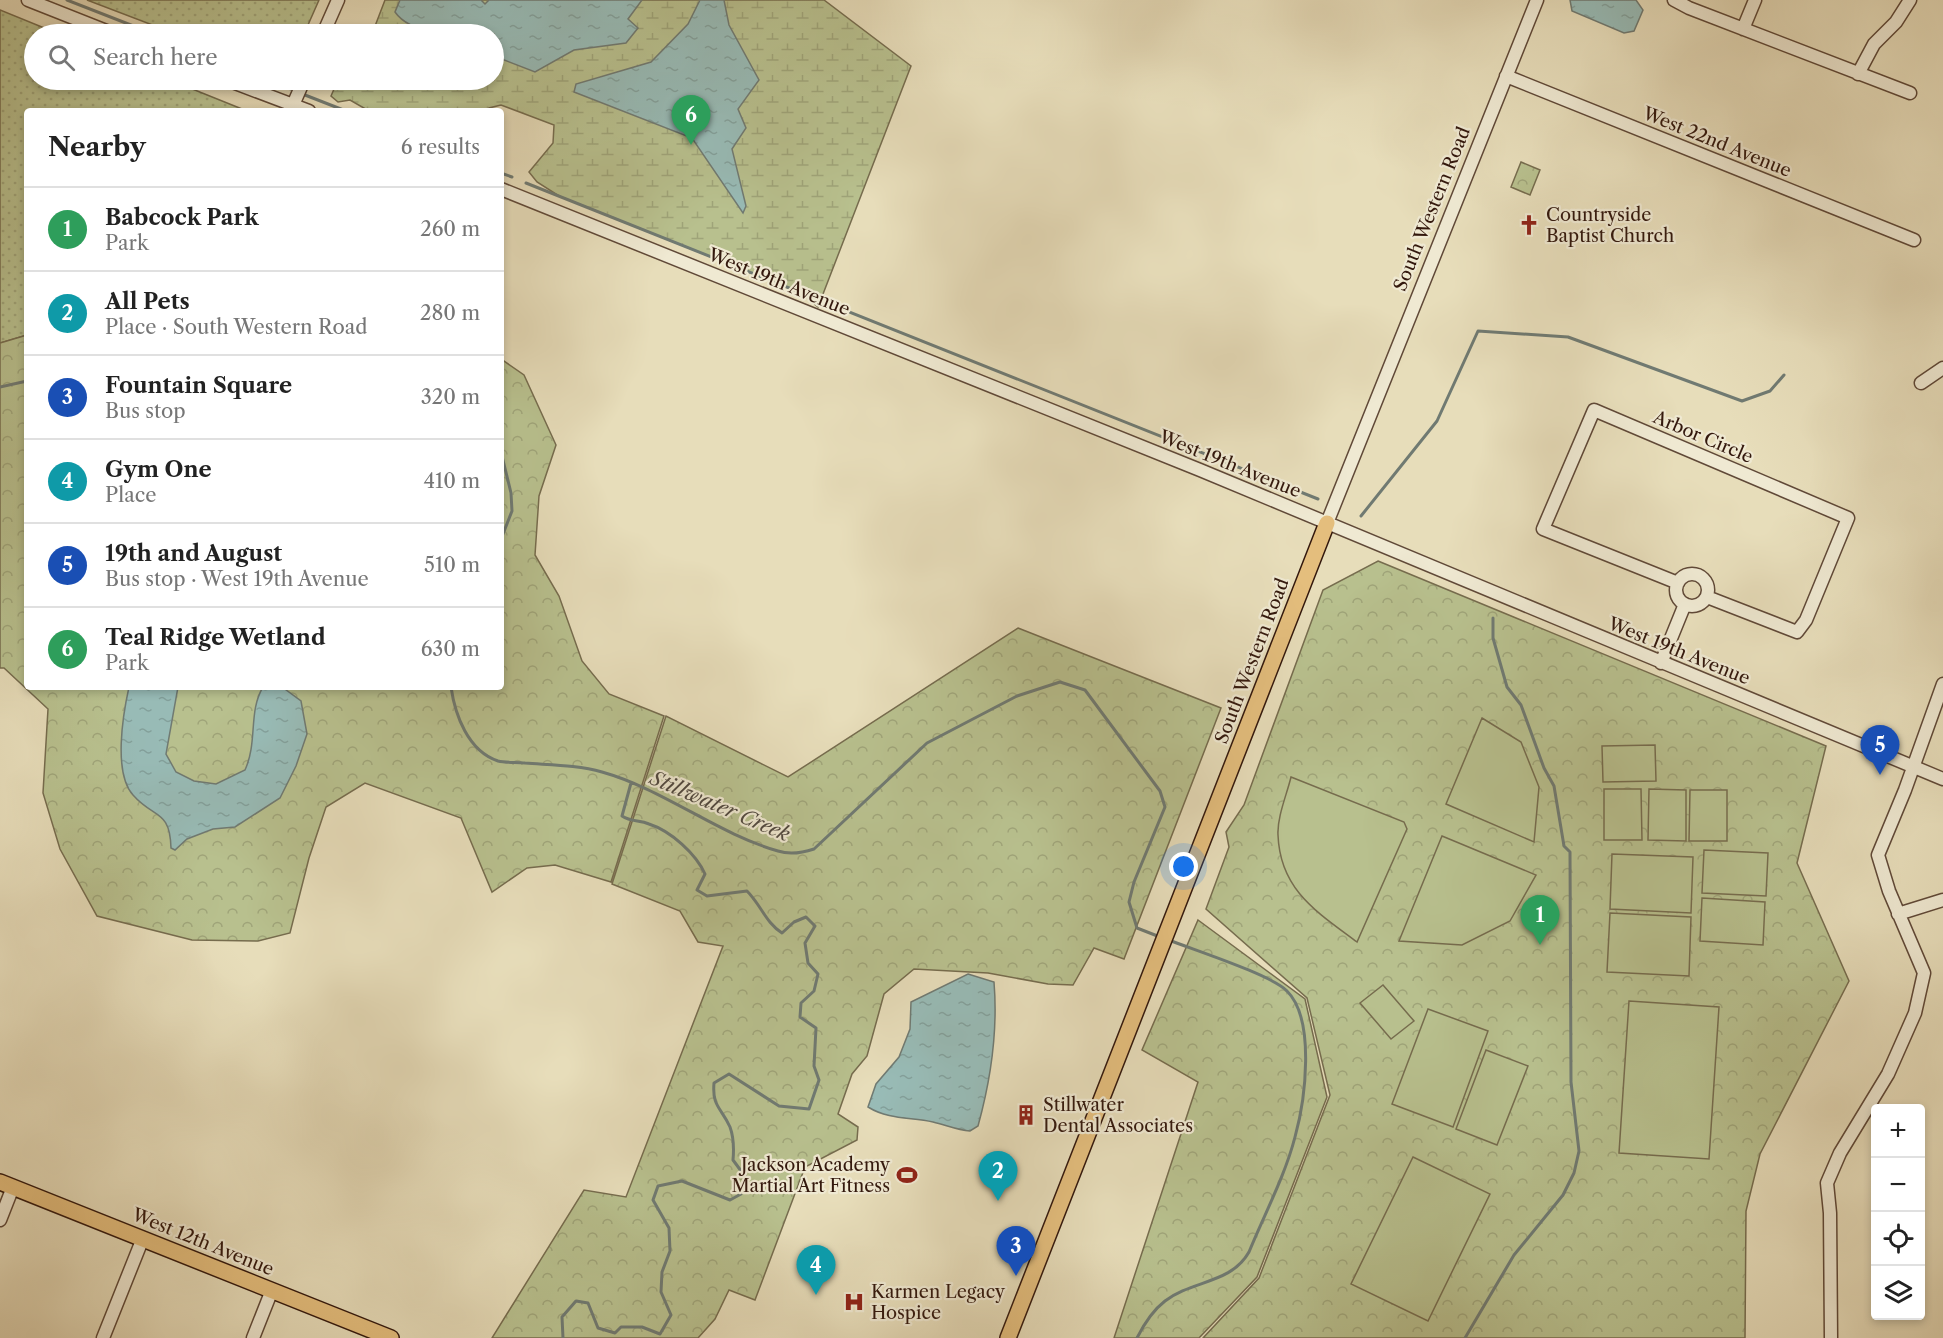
<!DOCTYPE html>
<html lang="en">
<head>
<meta charset="utf-8">
<style>
  :root { --surface:#fff; --page:#f2f2f2; --text:#222; --muted:#767676; --line:#e0e0e0; --accent:#b45309 }
  body { margin:0; font-family:"Libre Caslon Text",serif; background:var(--page); color:var(--text) }
  .controls { position:absolute; right:18px; bottom:18px; display:grid; overflow:hidden; border-radius:6px; box-shadow:0 3px 9px #0003 }
  .controls button { width:54px; height:54px; display:grid; place-items:center; padding:0; border:0; border-bottom:2px solid var(--line); background:var(--surface); color:var(--text); font:30px sans-serif }
  .you { position:absolute; left:1184px; top:867px; width:21px; height:21px; margin:-15px; border:4px solid #fff; border-radius:50%; background:#1a73e8; box-shadow:0 0 0 9px #1a73e833 }
  .badge { display:grid; place-items:center; width:39px; height:39px; border-radius:50%; background:var(--accent); color:#fff; font-size:20px; font-weight:700 }
  .pin { position:absolute; translate:-50% -50px; filter:drop-shadow(0 2px 3px #0008) }
  .pin::after { content:''; position:absolute; top:32px; width:21px; height:18px; background:inherit; clip-path:polygon(0 0,100% 0,50% 100%) }
  .list { margin:0; padding:0; list-style:none }
  h2 { display:flex; justify-content:space-between; align-items:center; height:78px; margin:0; padding:0 24px; font-size:26px }
  h2 small { font-size:20px; font-weight:400; color:var(--muted) }
  .list li { display:grid; grid-template-columns:39px 1fr auto; gap:18px; align-items:center; box-sizing:border-box; height:84px; padding:0 24px; border-top:2px solid var(--line) }
  .list b { display:block; font-size:22px; white-space:nowrap }
  .list p { margin:0; font-size:20px; white-space:nowrap; color:var(--muted) }
  .list em { font-size:20px; font-style:normal; color:var(--muted) }
  .icon { flex:none; width:33px; height:33px; fill:none; stroke:currentColor; stroke-width:2; stroke-linecap:round; stroke-linejoin:round }
  .map { position:relative; flex:none; width:1943px; height:1338px; overflow:hidden }
  .search { position:absolute; background:var(--surface); box-shadow:0 3px 9px #0003; left:24px; top:24px; width:480px; height:66px; display:flex; align-items:center; gap:15px; box-sizing:border-box; padding:0 21px; border-radius:33px; color:var(--muted); font-size:22px }
  .panel { position:absolute; background:var(--surface); box-shadow:0 3px 9px #0003; left:24px; top:108px; width:480px; height:582px; border-radius:6px }
  .map>svg:first-child { display:block }
</style>
</head>
<body>
<div class="map">
<svg width="1943" height="1338" viewBox="0 0 1943 1338">
  <defs>
    <pattern id="grass-dots" width="8" height="8" patternUnits="userSpaceOnUse" patternTransform="scale(1.5)"><rect width="8" height="8" fill="#b8c08e"/><path d="M2 2h.1M6 6h.1" fill="none" stroke="#9fa479" stroke-width="1.8" stroke-linecap="round"/></pattern>
    <pattern id="forest-crowns" width="20" height="18" patternUnits="userSpaceOnUse" patternTransform="scale(1.5)"><rect width="20" height="18" fill="#b8c08e"/><path d="M2 6a3 3 0 1 1 6 0M12 15a3 3 0 1 1 6 0" fill="none" stroke="#9fa479"/></pattern>
    <pattern id="wetland-marsh" width="20" height="14" patternUnits="userSpaceOnUse" patternTransform="scale(1.5)"><rect width="20" height="14" fill="#b8c08e"/><path d="M1 5h8M5 5V1M11 12h8M15 12V8" fill="none" stroke="#9fa479"/></pattern>
    <pattern id="water-ripples" width="26" height="14" patternUnits="userSpaceOnUse" patternTransform="scale(1.5)"><rect width="26" height="14" fill="#98bbb6"/><path d="M2 4q2-2 4 0t4 0M15 11q2-2 4 0t4 0" fill="none" stroke="#83a09b"/></pattern>
  </defs>
  <rect width="100%" height="100%" fill="#e7ddba"/>
  <filter id="stains"><feTurbulence type="fractalNoise" baseFrequency=".00333" numOctaves="4"/><feColorMatrix values="0 0 0 0 .2 0 0 0 0 .09 0 0 0 0 .02 0 0 0 .5 -.17"/></filter>
  <radialGradient id="worn" r=".72"><stop offset=".6" stop-color="#630" stop-opacity="0"/><stop offset="1" stop-color="#630" stop-opacity=".3"/></radialGradient>
  <path fill="url(#grass-dots)" stroke="#766c4e" stroke-width="1.5" d="M87,0H319L304,34H176Z
    M0,10L59,34H34V80H170L247,111H27V335L0,343Z"/>
  <path fill="url(#forest-crowns)" stroke="#766c4e" stroke-width="1.5" d="M1521,162L1540,170L1530,195L1511,187Z
    M27,335V687H501V359L524,375L556,445L539,496L535,555L559,596L582,661L609,694L664,716L611,882L555,865L527,868L492,892L461,818L365,783L326,807L309,858L290,933L258,941L192,940L97,916L60,849L43,793L48,709L4,668H0V343Z
    M1378,561L1826,746L1797,863L1849,981L1760,1154L1746,1211L1745,1338H1203L1259,1278L1330,1095L1307,998L1206,909L1229,847L1226,832L1244,805L1323,590Z
    M1018,628L1221,708L1124,959L1094,948L1073,985L1048,984L988,973L914,969L884,994L867,1056L852,1074L838,1114L858,1127L857,1140L805,1167L755,1300L729,1290L715,1319L698,1338H492L584,1190L626,1197L723,946L698,942L680,911L612,884L666,716L788,777Z
    M1198,920L1305,999L1327,1097L1257,1277L1199,1338H1114L1198,1082L1142,1050Z"/>
  <path fill="url(#wetland-marsh)" stroke="#766c4e" stroke-width="1.5" d="M385,0H824L911,66L818,307L801,293L559,196L537,182L529,172L553,143L554,125L501,105L489,108L487,111H369L350,100L338,102L331,96L338,80H494V34H372Z"/>
  <path fill="#b8c08e" stroke="#766c4e" stroke-width="1.5" d="M1482,718L1521,742L1539,787L1534,842L1446,804Z
    M1655,745L1656,781L1603,782L1602,746Z
    M1291,777L1404,822L1407,829L1357,942C1317,912 1280,890 1278,835C1277,817 1287,794 1291,777Z
    M1604,789H1641L1642,840H1604Z
    M1649,789L1686,790V841L1648,840Z
    M1690,790H1727V841H1689Z
    M1442,836L1536,875L1510,921L1462,945L1399,941Z
    M1704,850L1768,853L1766,896L1702,893Z
    M1612,854L1693,857L1691,913L1610,909Z
    M1702,898L1765,902L1763,945L1700,941Z
    M1610,913L1691,917L1689,976L1607,972Z
    M1383,985L1414,1021L1391,1039L1360,1003Z
    M1629,1001L1719,1007L1709,1159L1619,1153Z
    M1428,1009L1488,1031L1453,1127L1392,1104Z
    M1486,1050L1528,1066L1497,1145L1456,1129Z
    M1413,1157L1490,1194L1428,1321L1351,1284Z"/>
  <path fill="url(#water-ripples)" stroke="#707a72" stroke-width="1.5" d="M400,0H481L485,4L489,0H642L628,19L638,28L626,43L574,50L535,72L494,56V34C465,34 413,38 395,12Z
    M700,0H724L729,25L759,80L738,109L746,128L732,149L746,206L743,213L692,138L574,92L576,84L651,62L688,24Z
    M1570,0H1636L1643,10L1634,31L1624,33L1572,11Z
    M129,687H178L166,754L176,772L194,781L216,784L245,770C258,741 248,712 263,687H282L301,701L307,734L296,766L280,798L235,827L213,829L187,839L175,850L171,848C170,809 154,819 133,795C113,773 123,714 129,687Z
    M968,974L994,982C998,1031 991,1079 978,1126L970,1131C957,1130 946,1125 933,1122C910,1117 889,1120 868,1107L876,1084L899,1057L910,1029L911,1002Z"/>
  <g fill="none" stroke-linecap="round" stroke-linejoin="round">
    <path stroke="#707a72" stroke-width="3" d="M67,0L154,34
      M266,80L291,89
      M305,95L346,111
      M501,173L512,177
      M526,183L1318,499
      M0,387L27,381
      M501,452L511,493L512,511L501,539
      M1361,516L1437,421L1478,331L1568,337L1742,401L1770,391L1784,375
      M451,687C455,715 468,751 498,761C506,763 517,762 525,763C551,765 578,765 602,772C663,789 718,834 778,851C790,855 802,853 814,849L927,743L1017,696L1060,682L1085,690L1160,791L1165,807L1134,882L1129,902L1137,928L1160,937
      M563,1338L562,1317L576,1301L588,1303L598,1328L615,1333L621,1327H642L660,1334L671,1315L661,1292L662,1272L670,1251L669,1228L653,1200L658,1186L682,1181L730,1200L741,1194L747,1179L733,1160C734,1149 734,1138 730,1127C721,1107 712,1107 714,1083L729,1074L779,1106L809,1109L819,1080L814,1066L816,1028L800,1017L801,1003L814,991L818,974L808,963L805,943L815,926L806,917L794,922L782,933C766,923 761,905 747,891L707,896L697,890L705,874C696,854 671,831 649,824C639,820 631,822 622,816L631,783
      M1137,1338C1144,1324 1152,1311 1165,1301C1192,1280 1231,1284 1249,1252C1264,1215 1285,1176 1295,1137C1305,1101 1316,1020 1287,991C1272,975 1194,950 1169,940
      M1465,1338L1514,1255L1563,1195L1574,1173L1579,1151L1571,1082L1570,852L1564,846L1554,786L1544,768L1521,705L1507,687L1493,638V618"/>
    <g stroke="#604938" stroke-width="15">
      <path id="minor" d="M28,0L114,34
        M1674,0L1689,8L1910,93
        M1743,29L1755,0
        M323,34L338,0
        M1858,74L1874,44L1896,22L1910,0
        M1506,76L1914,240
        M227,80L309,111
        M293,105L304,80
        M501,189L1200,470L1943,779
        M1921,383L1943,368
        M1327,523L1537,0
        M1676 590a16 16 0 1 1 32 0a16 16 0 1 1-32 0Z
        M1678,583L1543,529L1594,410L1848,518L1806,620L1797,632L1707,597
        M1661,663L1685,604
        M1898,914L1943,900
        M0,1220L13,1187
        M103,1338L143,1238
        M253,1338L272,1290
        M1831,1338L1830,1213L1827,1183L1840,1153L1888,1074L1915,1013L1924,973L1889,891L1878,855L1905,790L1943,684"/>
    </g>
    <g stroke="#33180d" stroke-width="18">
      <path id="major" d="M0,1182L391,1338
        M1008,1338L1327,523"/>
    </g>
    <use href="#minor" stroke="#efe9d2" stroke-width="12"/>
    <use href="#major" stroke="#e4be7d" stroke-width="15"/>
  </g>
  <defs>
    <g id="church-bare" transform="scale(1.62)"><path d="M-1.2-6h2.4v3.5h3.3v2.4h-3.3V6h-2.4V-.1h-3.3v-2.4h3.3Z" fill="#8f2418" stroke="#efe9d2" stroke-width="2.5" paint-order="stroke"/></g>
    <g id="building-bare" transform="scale(1.62)"><path d="M-4-6H4V6H1V3H-1V6H-4ZM-2.5-4.3h1.7v1.8h-1.7ZM.8-4.3h1.7v1.8H.8ZM-2.5-1h1.7V.8h-1.7ZM.8-1h1.7V.8H.8Z" fill="#8f2418" stroke="#efe9d2" stroke-width="2.5" paint-order="stroke"/></g>
    <g id="stadium-bare" transform="scale(1.62)"><path d="M0-5a6.5 5 0 1 0 0 10a6.5 5 0 1 0 0-10ZM-3.5-1.8h7v3.6h-7Z" fill="#8f2418" stroke="#efe9d2" stroke-width="2.5" paint-order="stroke"/></g>
    <g id="hospital-bare" transform="scale(1.62)"><path d="M-5-5h3v3.5h4V-5h3V5h-3V1.5h-4V5h-3Z" fill="#8f2418" stroke="#efe9d2" stroke-width="2.5" paint-order="stroke"/></g>
  </defs>
  <g fill-rule="evenodd">
    <use href="#church-bare" x="1529" y="225"/>
    <use href="#building-bare" x="1026" y="1115"/>
    <use href="#stadium-bare" x="907" y="1175"/>
    <use href="#hospital-bare" x="854" y="1302"/>
  </g>
  <g text-anchor="middle" stroke-width="4.5" stroke-linejoin="round" paint-order="stroke">
    <g font-size="18" fill="#33180d" stroke="#efe9d2">
      <text transform="translate(1717 142) rotate(22)" y="6">West 22nd Avenue</text>
      <text transform="translate(1432 209) rotate(-68)" y="6">South Western Road</text>
      <text transform="translate(779 282) rotate(22)" y="6">West 19th Avenue</text>
      <text transform="translate(1703 437) rotate(23)" y="6">Arbor Circle</text>
      <text transform="translate(1230 464) rotate(22)" y="6">West 19th Avenue</text>
      <text transform="translate(1679 651) rotate(22)" y="6">West 19th Avenue</text>
      <text transform="translate(1252 661) rotate(-69)" y="6">South Western Road</text>
      <text transform="translate(203 1242) rotate(22)" y="6">West 12th Avenue</text>
    </g>
    <g font-size="18" fill="#33180d" stroke="#efe9d2" text-anchor="start">
      <text x="1546" y="221">Countryside<tspan x="1546" dy="21">Baptist Church</tspan></text>
      <text x="1043" y="1111">Stillwater<tspan x="1043" dy="21">Dental Associates</tspan></text>
      <text x="890" y="1171" text-anchor="end">Jackson Academy<tspan x="890" dy="21">Martial Art Fitness</tspan></text>
      <text x="871" y="1298">Karmen Legacy<tspan x="871" dy="21">Hospice</tspan></text>
    </g>
    <g font-size="20" font-style="italic" fill="#514940" stroke="#efe9d2">
      <text transform="translate(720 806) rotate(23)" y="7">Stillwater Creek</text>
    </g>
  </g>
  <rect width="100%" height="100%" filter="url(#stains)"/>
  <rect width="100%" height="100%" fill="url(#worn)"/>
</svg>
<div class="controls">
<button>+</button>
<button>−</button>
<button><svg class="icon" aria-label="locate" viewBox="0 0 24 24"><circle cx="12" cy="12" r="6"/><path d="M12 2v4M12 18v4M2 12h4M18 12h4"/></svg></button>
<button><svg class="icon" aria-label="layers" viewBox="0 0 24 24"><path d="M12 4l9 5-9 5-9-5zM3 14l9 5 9-5"/></svg></button>
</div>
<div class="you"></div>
<div class="pin badge" style="left:1540px;top:945px;background:#2e9e5b">1</div>
<div class="pin badge" style="left:998px;top:1201px;background:#0f9aa8">2</div>
<div class="pin badge" style="left:1016px;top:1276px;background:#1a4fb4">3</div>
<div class="pin badge" style="left:816px;top:1295px;background:#0f9aa8">4</div>
<div class="pin badge" style="left:1880px;top:775px;background:#1a4fb4">5</div>
<div class="pin badge" style="left:691px;top:145px;background:#2e9e5b">6</div>
<div class="search"><svg class="icon" aria-label="search" viewBox="0 0 24 24"><circle cx="10" cy="10" r="6"/><path d="M15 15l6 6"/></svg>Search here</div>
<section class="panel">
<h2>Nearby<small>6 results</small></h2>
<ul class="list">
<li><span class="badge" style="background:#2e9e5b">1</span><div><b>Babcock Park</b><p>Park</p></div><em>260 m</em></li>
<li><span class="badge" style="background:#0f9aa8">2</span><div><b>All Pets</b><p>Place · South Western Road</p></div><em>280 m</em></li>
<li><span class="badge" style="background:#1a4fb4">3</span><div><b>Fountain Square</b><p>Bus stop</p></div><em>320 m</em></li>
<li><span class="badge" style="background:#0f9aa8">4</span><div><b>Gym One</b><p>Place</p></div><em>410 m</em></li>
<li><span class="badge" style="background:#1a4fb4">5</span><div><b>19th and August</b><p>Bus stop · West 19th Avenue</p></div><em>510 m</em></li>
<li><span class="badge" style="background:#2e9e5b">6</span><div><b>Teal Ridge Wetland</b><p>Park</p></div><em>630 m</em></li>
</ul>
</section>
</div>
</body>
</html>
